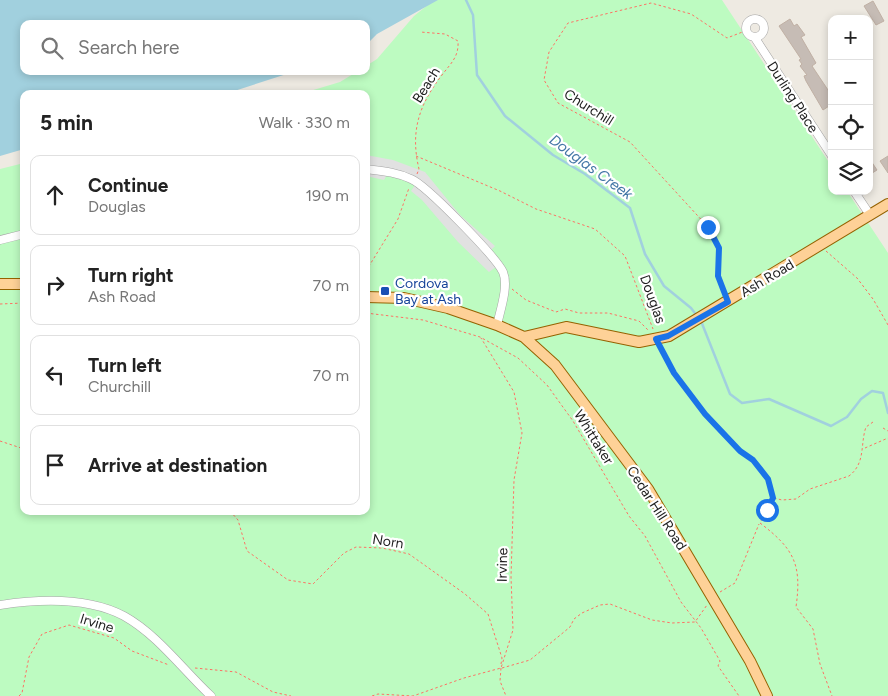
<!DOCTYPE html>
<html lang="en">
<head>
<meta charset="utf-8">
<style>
  :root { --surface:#fff; --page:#f2f2f2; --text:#222; --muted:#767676; --line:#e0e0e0 }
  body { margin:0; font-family:Figtree,sans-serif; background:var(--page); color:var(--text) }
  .controls { position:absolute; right:15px; top:15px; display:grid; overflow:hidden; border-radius:10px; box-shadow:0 2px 8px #0003 }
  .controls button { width:45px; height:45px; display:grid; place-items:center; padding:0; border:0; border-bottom:1px solid var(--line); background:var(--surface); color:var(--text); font:25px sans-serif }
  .stop { position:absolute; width:15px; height:15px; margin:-11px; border:4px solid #1a73e8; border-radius:50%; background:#fff }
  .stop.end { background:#1a73e8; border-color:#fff; box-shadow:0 1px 5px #0008 }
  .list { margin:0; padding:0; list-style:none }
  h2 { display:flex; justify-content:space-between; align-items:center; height:65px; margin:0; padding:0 20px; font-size:21px }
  h2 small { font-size:16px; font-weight:400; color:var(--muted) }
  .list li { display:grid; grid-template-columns:32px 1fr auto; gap:15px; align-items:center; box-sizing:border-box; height:80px; margin:0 10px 10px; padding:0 10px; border:1px solid var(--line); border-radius:10px }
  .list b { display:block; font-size:19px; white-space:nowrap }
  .list p { margin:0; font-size:16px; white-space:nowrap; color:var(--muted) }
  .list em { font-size:16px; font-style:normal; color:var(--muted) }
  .icon { flex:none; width:28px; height:28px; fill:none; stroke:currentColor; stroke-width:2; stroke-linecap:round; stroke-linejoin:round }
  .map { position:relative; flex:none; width:888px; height:696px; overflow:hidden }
  .search { position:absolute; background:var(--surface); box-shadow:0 2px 8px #0003; left:20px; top:20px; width:350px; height:55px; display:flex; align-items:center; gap:12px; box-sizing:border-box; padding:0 18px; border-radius:10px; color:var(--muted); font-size:19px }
  .panel { position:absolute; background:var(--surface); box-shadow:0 2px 8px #0003; left:20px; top:90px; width:350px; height:425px; border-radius:10px }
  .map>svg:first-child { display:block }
</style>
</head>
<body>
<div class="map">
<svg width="888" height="696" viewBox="0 0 888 696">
  <rect width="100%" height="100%" fill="#eeeae2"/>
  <path fill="#bdfbc1" d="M434,0H722L832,167V191H847L888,253V696H0V169L24,163V511H366V94H300L340,82L358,71H366V66L377,59L414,16Z"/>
  <path fill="#e1e1e1" d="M366,155L393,160L425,172L460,215L495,246L490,251L500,264L489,272L458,242L422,200L411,191L415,185L388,173L384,180L366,176Z"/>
  <path fill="#a1d0de" d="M0,0H438L377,34L366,45V24H24V71H296L225,94H24V149L0,156Z"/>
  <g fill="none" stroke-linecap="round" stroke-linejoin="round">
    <path stroke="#a1d0de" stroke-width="2.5" d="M466,0L473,15L477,75L505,116L553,155L585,174L630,208L645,254L664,286L691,308L697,316
      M701,321L730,394L742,403L769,399L831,426L847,417L861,399L872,391L883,393L888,413"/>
  </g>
  <path fill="#c6bcb5" stroke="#c0b0a4" d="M873,1L884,21L876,25L864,6Z
    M790,19L794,26L797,24L805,35L801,37L816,63L812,66L832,96V104L823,110L806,81L804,76L807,75L800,66L802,64L799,60L801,59L779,26Z
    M888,156V173L880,161Z
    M869,158L877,170L869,175Z"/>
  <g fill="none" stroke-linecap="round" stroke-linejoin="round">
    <g stroke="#a4a4a4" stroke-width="9">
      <path id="minor" d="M746 28a9 9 0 1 1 18 0a9 9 0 1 1-18 0Z
        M755,38L832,156
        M366,169C382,171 396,172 411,179C426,185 496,257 503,272C509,286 500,311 497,325
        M854,191L870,215
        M0,240L24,234
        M0,605C39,599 88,597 124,616C158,635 183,670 211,696"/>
    </g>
    <g stroke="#956200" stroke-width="12">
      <path id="major" d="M0,284H24
        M366,297L404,298L448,308L497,325L524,337L555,365L648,489L750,661L767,696
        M524,337L566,327L639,342L669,336L888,204"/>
    </g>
    <path stroke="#fd7264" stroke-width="1" stroke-dasharray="2.5 2.5" stroke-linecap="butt" d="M416,156L500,191L536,209L595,229L625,256L653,329
      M417,174L419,169C410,131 419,105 442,75C451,63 459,57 458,41L445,34L420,32
      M826,251L857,278L873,299L888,325
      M366,271L398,219L409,188
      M512,289L526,300L556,312L565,309L579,313H608L639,321L649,331
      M724,292L717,277L719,247L708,227L630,142L558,103L544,80L549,52L568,23L651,3L691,14L727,38L745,31
      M0,304L24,303
      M366,313L423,320L480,337L518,358L547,385L573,421L629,516L645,536L681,602L701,628L720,661L718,666L739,696
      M660,347L674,373L705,414L739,451L753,460L768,479L772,487L773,497L760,523C794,549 802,564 796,607L813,629L820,664L832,696
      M883,428L888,431
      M0,441L24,449
      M865,448L888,438
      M774,498L782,500L796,499L810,489L849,476C866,463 860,444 866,427L873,422
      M230,511L238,520L247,551L288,580L313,584L344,553L356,547L382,548L409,554L465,594L488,614L502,658L501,664
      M720,592L735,583L759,524
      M195,668L236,672L273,692L291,696
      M501,668L500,681L506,696
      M502,668L530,660L570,627L574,619L582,613L600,605L610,604L652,620L672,623L695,622L707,605
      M19,696L22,693L29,657L42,634L69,625L114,638L132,651L169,665
      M372,696L378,694L413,696L464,678L501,668L513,630L511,577L514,480L522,433L514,392L481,338"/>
    <use href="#minor" stroke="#fff" stroke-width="8"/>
    <use href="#major" stroke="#fed197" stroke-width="10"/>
  </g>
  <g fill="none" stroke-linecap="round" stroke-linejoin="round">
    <path stroke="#1a73e8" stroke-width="6" d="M708,227L719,248L718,276L728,302L668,336L656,339L674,373L705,414L740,451L753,460L768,479L773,498L767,510"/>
  </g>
  <rect fill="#1a4fb4" stroke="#fff" stroke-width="2" x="380" y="286" width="10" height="10" rx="2.5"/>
  <g text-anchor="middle" stroke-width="4.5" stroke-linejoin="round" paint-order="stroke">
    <g font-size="14" fill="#1d1d1d" stroke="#fff">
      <text transform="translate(426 85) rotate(-58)" y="5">Beach</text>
      <text transform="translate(793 97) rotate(57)" y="5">Durling Place</text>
      <text transform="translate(589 107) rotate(32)" y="5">Churchill</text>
      <text transform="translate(767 278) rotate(-31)" y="5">Ash Road</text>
      <text transform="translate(653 299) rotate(70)" y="5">Douglas</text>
      <text transform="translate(594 437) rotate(58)" y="5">Whittaker</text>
      <text transform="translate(657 508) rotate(57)" y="5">Cedar Hill Road</text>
      <text transform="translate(388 541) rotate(9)" y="5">Norn</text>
      <text transform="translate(502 565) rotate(-89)" y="5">Irvine</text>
      <text transform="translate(97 623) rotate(17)" y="5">Irvine</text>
    </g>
    <g font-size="14" fill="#164399" stroke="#fff" text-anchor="start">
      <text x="395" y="288">Cordova<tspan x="395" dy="16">Bay at Ash</tspan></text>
    </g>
    <g font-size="15" font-style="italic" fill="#4477a6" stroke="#fff">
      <text transform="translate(591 167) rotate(36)" y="5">Douglas Creek</text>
    </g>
  </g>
</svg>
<div class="controls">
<button>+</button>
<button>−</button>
<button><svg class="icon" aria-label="locate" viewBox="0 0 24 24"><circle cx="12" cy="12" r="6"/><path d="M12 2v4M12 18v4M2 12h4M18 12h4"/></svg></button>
<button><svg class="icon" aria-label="layers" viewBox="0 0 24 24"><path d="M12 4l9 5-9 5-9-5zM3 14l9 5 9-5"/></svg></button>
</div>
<div class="stop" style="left:767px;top:510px"></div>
<div class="stop end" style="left:708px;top:227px"></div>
<div class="search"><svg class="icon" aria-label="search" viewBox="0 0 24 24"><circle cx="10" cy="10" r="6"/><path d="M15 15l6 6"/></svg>Search here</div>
<section class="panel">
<h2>5 min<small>Walk · 330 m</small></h2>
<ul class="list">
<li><svg class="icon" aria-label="ahead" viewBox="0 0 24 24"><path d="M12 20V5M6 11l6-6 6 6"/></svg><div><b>Continue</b><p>Douglas</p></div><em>190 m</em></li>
<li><svg class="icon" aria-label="right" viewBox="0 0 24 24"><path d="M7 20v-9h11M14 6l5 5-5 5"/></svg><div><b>Turn right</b><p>Ash Road</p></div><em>70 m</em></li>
<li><svg class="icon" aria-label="left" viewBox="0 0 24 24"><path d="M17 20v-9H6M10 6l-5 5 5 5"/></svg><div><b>Turn left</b><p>Churchill</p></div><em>70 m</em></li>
<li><svg class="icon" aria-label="arrive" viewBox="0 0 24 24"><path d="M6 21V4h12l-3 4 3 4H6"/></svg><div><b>Arrive at destination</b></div></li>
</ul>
</section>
</div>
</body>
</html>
